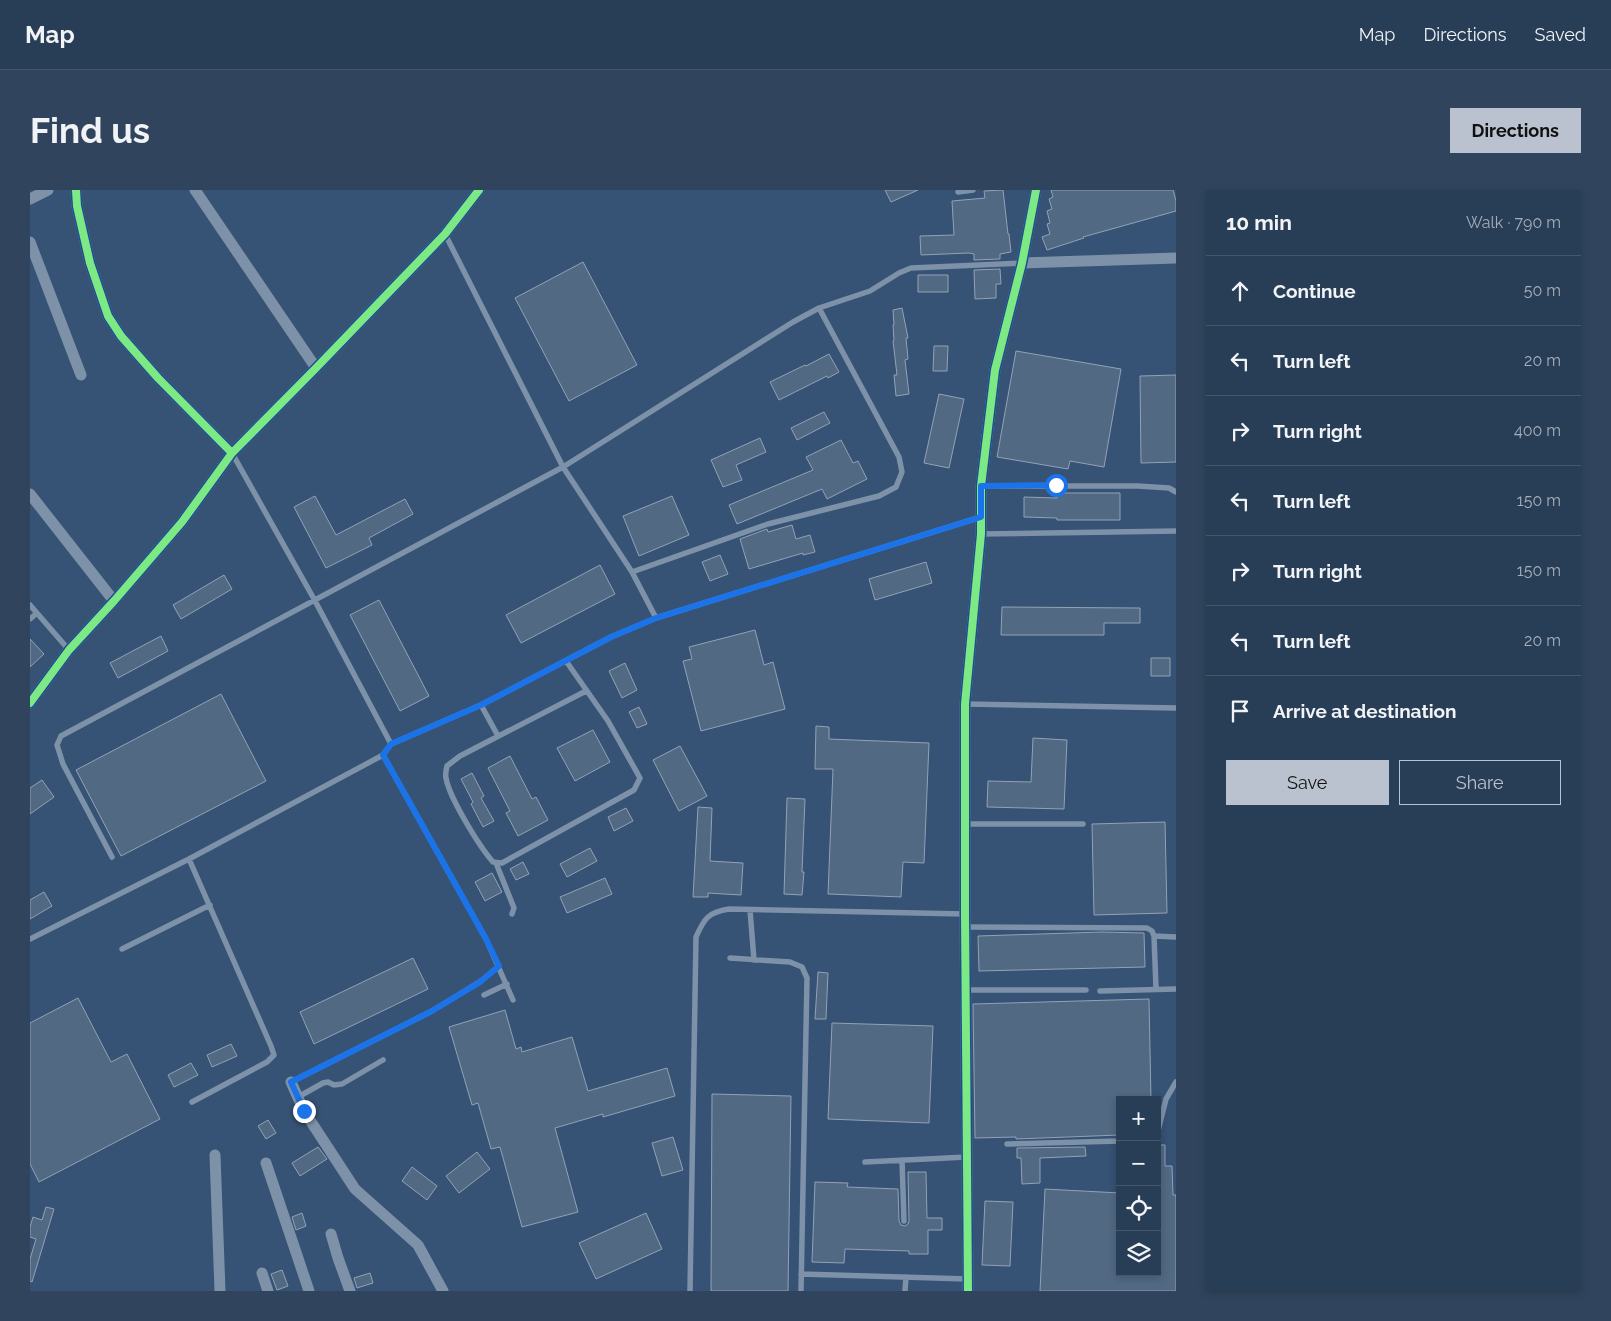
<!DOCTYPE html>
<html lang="en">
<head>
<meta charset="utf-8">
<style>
  :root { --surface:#283e57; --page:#30455d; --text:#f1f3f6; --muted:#a5aeba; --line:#44576d; --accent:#b9c2ce }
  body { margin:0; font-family:Raleway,sans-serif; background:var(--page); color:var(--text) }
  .controls { position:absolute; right:15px; bottom:15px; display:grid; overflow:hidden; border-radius:0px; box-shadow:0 2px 8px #0003 }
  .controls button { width:45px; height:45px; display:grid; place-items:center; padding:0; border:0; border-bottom:1px solid var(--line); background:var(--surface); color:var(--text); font:25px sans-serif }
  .stop { position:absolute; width:15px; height:15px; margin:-11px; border:4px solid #1a73e8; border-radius:50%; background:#fff }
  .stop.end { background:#1a73e8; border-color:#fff; box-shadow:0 1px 5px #0008 }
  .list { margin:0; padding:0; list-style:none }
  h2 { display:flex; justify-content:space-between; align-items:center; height:65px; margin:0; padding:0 20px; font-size:21px }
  h2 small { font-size:16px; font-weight:400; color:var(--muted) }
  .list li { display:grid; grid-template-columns:32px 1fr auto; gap:15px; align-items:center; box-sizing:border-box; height:70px; padding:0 20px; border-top:1px solid var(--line) }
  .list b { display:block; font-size:19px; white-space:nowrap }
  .list em { font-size:16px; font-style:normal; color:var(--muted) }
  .actions { display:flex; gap:10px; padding:15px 20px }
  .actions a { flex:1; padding:11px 0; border:1px solid var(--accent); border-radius:0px; text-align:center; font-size:18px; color:var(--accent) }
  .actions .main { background:var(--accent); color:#111 }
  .icon { flex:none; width:28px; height:28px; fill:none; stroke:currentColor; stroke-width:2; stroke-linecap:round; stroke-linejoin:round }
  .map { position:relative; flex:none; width:1146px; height:1101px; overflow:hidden; border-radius:0px }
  header { display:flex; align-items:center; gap:30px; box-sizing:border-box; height:70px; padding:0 25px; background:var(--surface); border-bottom:1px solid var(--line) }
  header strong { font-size:24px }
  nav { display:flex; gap:28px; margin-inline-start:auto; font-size:18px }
  .intro { display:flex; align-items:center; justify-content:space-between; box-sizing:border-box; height:120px; padding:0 30px }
  h1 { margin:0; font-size:35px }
  .button { padding:12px 22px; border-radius:0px; background:var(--accent); color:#111; font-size:18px; font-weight:700 }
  main { display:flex; gap:30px; padding:0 30px }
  aside { flex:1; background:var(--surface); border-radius:0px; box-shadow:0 2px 8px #0003 }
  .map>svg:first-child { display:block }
</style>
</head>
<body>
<header>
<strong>Map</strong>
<nav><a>Map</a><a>Directions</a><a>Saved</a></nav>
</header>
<div class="intro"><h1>Find us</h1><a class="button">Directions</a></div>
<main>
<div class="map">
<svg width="1146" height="1101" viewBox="0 0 1146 1101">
  <rect width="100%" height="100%" fill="#365274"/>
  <path fill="#526984" stroke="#92a2b6" d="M855,0H888L861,12Z
    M973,0L978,44H979L981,62L970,64V69L944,70V64L939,63L891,65L890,46L924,45L922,11L955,8L954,1Z
    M1021,0H1143L1146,11V21L1053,47L1054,48L1017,60L1012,47L1020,44L1017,34L1020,33L1017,21L1022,19L1019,9L1023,7Z
    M553,72L607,175L539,211L485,108Z
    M970,79L971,94H966V108L945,109L944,80Z
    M888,85H918V102H888Z
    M872,118L878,148H876L878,169L875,170L879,204L866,206L864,185H867L863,151L864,150L863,135H864L863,120Z
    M904,156H918L917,181H903Z
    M986,161L1091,179L1074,277L1040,271L1038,279L967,267Z
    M799,164L809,182L798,188L797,186L749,210L740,192L775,175L776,176Z
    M1146,185V272L1111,273L1110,186Z
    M909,204L934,209L919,278L894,273Z
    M794,222L800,233L767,250L761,238Z
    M730,248L736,262L706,275L712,290L693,297L681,270Z
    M811,250L823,273L828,271L837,289L797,309L792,299L707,334L699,315L783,280L776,267Z
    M1027,303H1090V330H1027V328L994,327V307L1027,308Z
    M285,306L306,345L375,309L383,324L339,348L342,355L296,378L264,317Z
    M642,306L659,345L609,366L593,326Z
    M762,335L766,349L780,345L785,362L773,365V363L719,379L710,349L737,339L738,342Z
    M690,365L698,384L680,391L672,372Z
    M896,372L902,393L845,410L839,389Z
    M570,375L585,404L491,453L476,425Z
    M194,385L202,399L151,429L143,415Z
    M349,410L399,506L370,521L320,425Z
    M972,417L1110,418V433H1074V445H971Z
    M725,440L734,475L743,472L755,519L671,541L653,471L662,469L659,457Z
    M131,446L138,461L88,488L80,473Z
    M0,449L14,464L0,477Z
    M1121,468H1140V486H1121Z
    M595,473L607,500L592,508L579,481Z
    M191,504L236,591L91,666L46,580Z
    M609,517L617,534L607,538L599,522Z
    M786,536L799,537V549L899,553L894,673L873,672L871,707L798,704L803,579H785Z
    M563,540L580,572L545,591L527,558Z
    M1003,548L1037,550L1034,619L957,617L958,591L1001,592Z
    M650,556L677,606L649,621L623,570Z
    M480,566L502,609L506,607L518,630L488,646L476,623L480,621L458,578Z
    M442,583L454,606L451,608L464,631L453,637L441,614L443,612L431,589Z
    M12,590L24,607L0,624V598Z
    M757,608L775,609L772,682H774L772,705L754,704Z
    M668,617L682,618L680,671L713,673L711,705L678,703V707H663Z
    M596,618L603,631L584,641L578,627Z
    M1135,632L1137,723L1064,725L1062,634Z
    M560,658L567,671L537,687L530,674Z
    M493,672L499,684L486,690L480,679Z
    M462,683L472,702L455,711L445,692Z
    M575,688L582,704L537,723L530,707Z
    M14,702L22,716L0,729V710Z
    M1072,742L1114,743L1115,777L949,781L948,746Z
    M383,768L398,799L284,854L270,822Z
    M788,782L798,783L796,829H785Z
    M48,808L81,872L97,864L130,929L9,992L0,974V833Z
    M1119,809L1121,910H1090V945L986,949V947L945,948L943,814Z
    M475,820L486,859L491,857L492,862L542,847L558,901L637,878L645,906L573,927V924L525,938L548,1022L492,1037L470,957L461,959L448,913L442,915L419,837Z
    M802,833L903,836L899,933L798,929Z
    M201,854L207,866L182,877L177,865Z
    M161,873L168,885L144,897L138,885Z
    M682,904L761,906L758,1101H681Z
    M238,930L246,943L236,949L228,936Z
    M643,947L653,980L632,986L622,953Z
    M1127,955H1135V976H1142L1143,1005H1146V1101H1010L1015,999L1090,1003V1082H1127Z
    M288,957L297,969L270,986L262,973Z
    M1055,957L1056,966L1010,968V993L992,994L991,968H987V958Z
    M447,962L460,979L429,1003L416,986Z
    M382,977L407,996L397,1010L372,991Z
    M878,982H896L897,1028H912V1040H898V1064H879V1061L815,1059L814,1073L782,1072L785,992L818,993L817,997L868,999L869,1031L871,1035L875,1036L878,1034L879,1031Z
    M955,1011L983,1012L980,1076L952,1075Z
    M16,1017L24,1019L2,1092L0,1091V1069L6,1049L0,1047V1037L3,1027L12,1030Z
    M272,1023L276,1036L266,1040L262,1027Z
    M616,1023L632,1059L566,1089L549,1053Z
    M252,1080L258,1096L247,1100L241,1084Z
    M340,1083L343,1093L327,1098L324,1088Z"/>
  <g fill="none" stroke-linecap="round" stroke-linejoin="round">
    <path stroke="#7d92a8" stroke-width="5.5" d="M928,2L943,0
      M415,44L533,277L602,382L626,428
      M202,263L284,409L361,554
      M951,296H1108L1139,298L1146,302
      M951,344L1146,341
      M602,382L738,334L849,306L866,297L872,282L869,267L789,118
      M0,415L39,460
      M0,429L7,423
      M536,471L578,531L610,588L604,600L472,673L463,672C449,656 419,607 416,588C415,584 416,580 417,576L430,566L556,501
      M935,514L1146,518
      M451,515L468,546
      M353,565L456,749L483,810
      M935,634H1053
      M82,667L33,574L27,555L31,546L533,277L763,132L789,118L840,101L869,83L881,78L992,73
      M159,669L241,856L244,865L237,872L162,912
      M466,673L484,718L482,724
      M720,720L724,770
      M935,737L1117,738L1122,741L1124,746L1126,799
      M1124,746L1146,747
      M0,749L159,669L353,565L361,554L451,515L581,447L626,428L951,327
      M92,759L180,715
      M700,768L760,772L772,777L777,788L771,1101
      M936,800H1056
      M1070,801L1146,799
      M454,805L477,794
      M261,892L402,821L451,791L469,776
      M268,907L293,893L298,892L304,895L312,894L353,870
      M1127,945L1136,909L1146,892
      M977,954L1090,951
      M872,970L874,1031
      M835,972L937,967
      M771,1084L938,1089
      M660,1101L666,747C674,729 678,722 699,719L935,724
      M875,1101L876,1087"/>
    <path stroke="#7d92a8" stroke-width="11" d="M46,0L47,16L60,73L78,126L91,146L128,188L202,263
      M165,0L286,178
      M0,9L18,0
      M0,52L51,185
      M992,73L1146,68
      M0,304L84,411
      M0,513L39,460L84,411L152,332L202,263L286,178L415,44L449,0
      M261,892L274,921L325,999L388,1055L413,1101
      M185,965L190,1101
      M236,973L279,1101
      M301,1044L308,1068L320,1101
      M232,1083L238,1101
      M938,1101L935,724V514L951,344V296L965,180L992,73L1006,0"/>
    <g stroke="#1b4f8f" stroke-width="11">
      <path id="cycleway" d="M46,0L47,16L60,73L78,126L91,146L128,188L202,263
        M0,513L39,460L84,411L152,332L202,263L286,178L415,44L449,0
        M938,1101L935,724V514L951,344V296L965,180L992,73L1006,0"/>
    </g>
    <use href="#cycleway" stroke="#7ce984" stroke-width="8"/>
  </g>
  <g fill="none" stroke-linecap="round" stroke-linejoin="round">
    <path stroke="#1a73e8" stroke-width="6" d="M274,921L261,892L402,821L450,792L469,776L456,749L353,565L361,554L451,515L581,447L626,428L951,327V296L1026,295"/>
  </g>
</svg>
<div class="controls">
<button>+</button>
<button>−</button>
<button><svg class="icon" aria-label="locate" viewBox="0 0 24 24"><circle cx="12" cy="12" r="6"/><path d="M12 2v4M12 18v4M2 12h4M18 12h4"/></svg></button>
<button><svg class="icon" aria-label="layers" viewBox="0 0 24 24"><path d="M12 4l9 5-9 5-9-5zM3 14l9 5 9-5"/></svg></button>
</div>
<div class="stop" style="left:1026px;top:295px"></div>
<div class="stop end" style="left:274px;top:921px"></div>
</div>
<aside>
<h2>10 min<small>Walk · 790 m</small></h2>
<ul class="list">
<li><svg class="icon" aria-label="ahead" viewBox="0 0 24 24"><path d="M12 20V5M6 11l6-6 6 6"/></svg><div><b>Continue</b></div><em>50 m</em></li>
<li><svg class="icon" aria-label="left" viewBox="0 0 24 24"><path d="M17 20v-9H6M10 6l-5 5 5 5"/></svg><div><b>Turn left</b></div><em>20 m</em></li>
<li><svg class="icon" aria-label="right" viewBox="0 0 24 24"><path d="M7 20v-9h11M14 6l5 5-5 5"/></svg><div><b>Turn right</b></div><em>400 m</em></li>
<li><svg class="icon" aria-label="left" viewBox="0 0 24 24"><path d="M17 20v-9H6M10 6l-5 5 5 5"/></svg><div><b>Turn left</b></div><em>150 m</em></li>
<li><svg class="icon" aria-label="right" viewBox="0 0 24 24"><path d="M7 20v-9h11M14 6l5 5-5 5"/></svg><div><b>Turn right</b></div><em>150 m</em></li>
<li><svg class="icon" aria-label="left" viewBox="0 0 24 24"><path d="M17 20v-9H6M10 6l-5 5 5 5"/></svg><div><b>Turn left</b></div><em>20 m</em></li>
<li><svg class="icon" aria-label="arrive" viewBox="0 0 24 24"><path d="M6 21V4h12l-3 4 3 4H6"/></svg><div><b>Arrive at destination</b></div></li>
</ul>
<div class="actions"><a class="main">Save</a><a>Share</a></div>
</aside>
</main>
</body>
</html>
